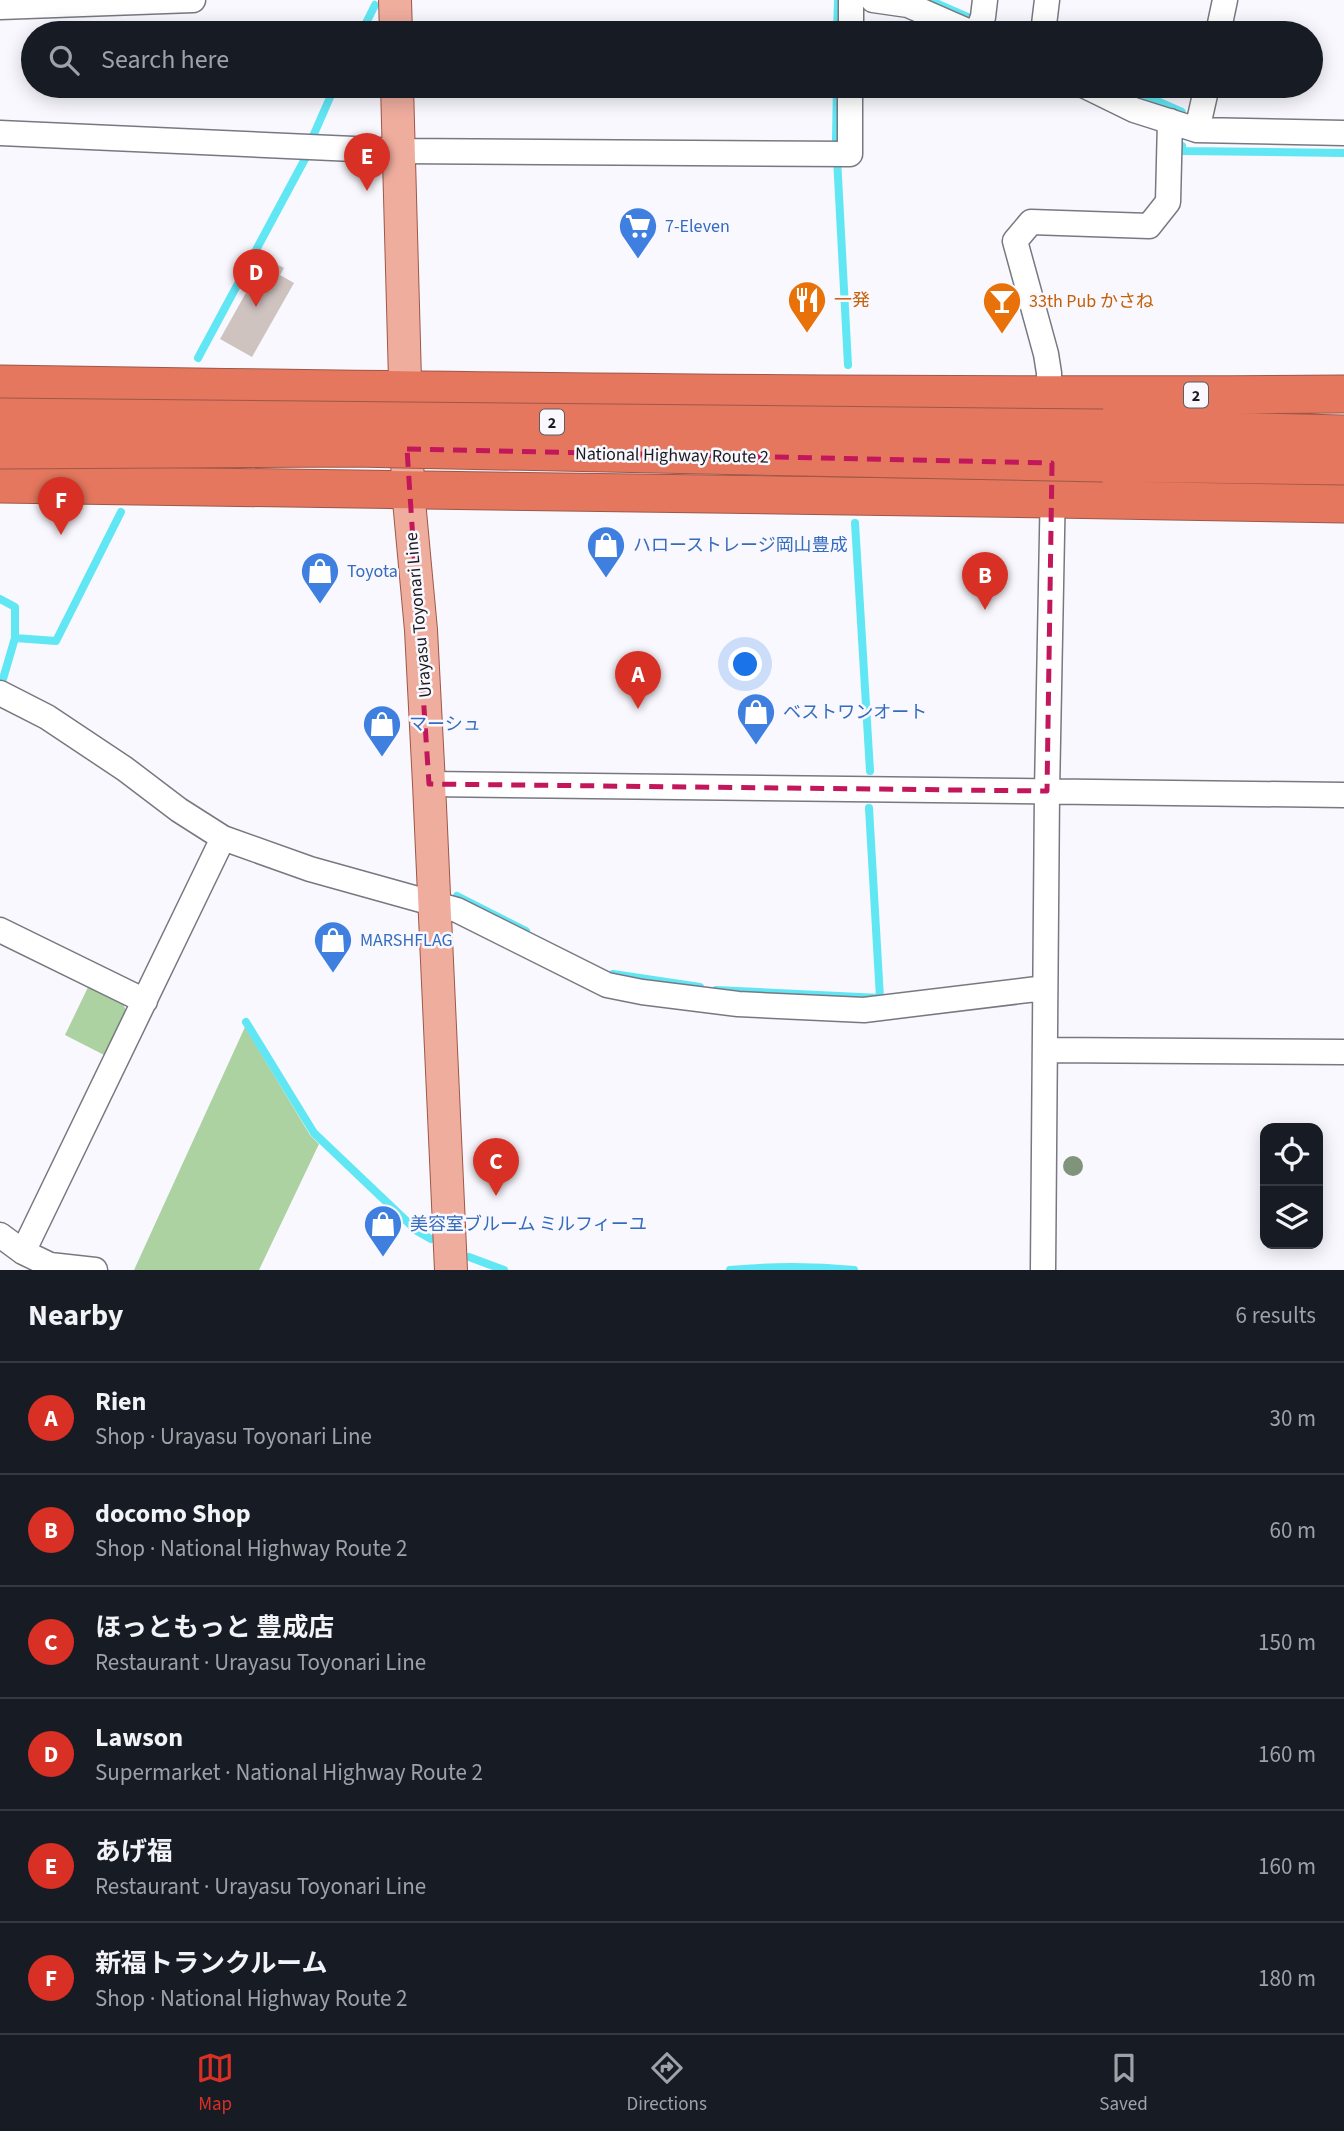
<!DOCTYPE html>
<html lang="en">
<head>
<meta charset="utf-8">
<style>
  :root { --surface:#171b24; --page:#20242c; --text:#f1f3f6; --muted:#9ea1a6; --line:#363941; --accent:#d93025 }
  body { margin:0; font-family:"Source Sans 3","Noto Sans JP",sans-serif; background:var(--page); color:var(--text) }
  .controls { position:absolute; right:21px; bottom:21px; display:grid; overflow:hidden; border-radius:14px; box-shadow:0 4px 18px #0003 }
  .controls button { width:63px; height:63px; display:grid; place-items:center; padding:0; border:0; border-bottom:2px solid var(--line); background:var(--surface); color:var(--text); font:35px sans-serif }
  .you { position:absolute; left:746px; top:665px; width:24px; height:24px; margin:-18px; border:5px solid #fff; border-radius:50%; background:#1a73e8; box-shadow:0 0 0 10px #1a73e833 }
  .badge { display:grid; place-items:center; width:46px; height:46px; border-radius:50%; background:var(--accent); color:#fff; font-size:23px; font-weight:700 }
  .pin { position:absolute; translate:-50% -58px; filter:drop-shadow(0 2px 4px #0008) }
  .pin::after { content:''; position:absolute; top:37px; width:24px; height:21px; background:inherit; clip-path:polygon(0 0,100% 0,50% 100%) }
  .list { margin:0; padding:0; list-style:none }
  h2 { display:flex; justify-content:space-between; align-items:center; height:91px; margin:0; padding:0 28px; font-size:30px }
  h2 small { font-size:23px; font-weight:400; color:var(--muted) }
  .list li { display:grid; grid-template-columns:46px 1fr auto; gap:21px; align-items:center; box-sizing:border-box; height:112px; padding:0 28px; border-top:2px solid var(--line) }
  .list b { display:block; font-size:26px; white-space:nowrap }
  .list p { margin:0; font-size:23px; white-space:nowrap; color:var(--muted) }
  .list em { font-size:23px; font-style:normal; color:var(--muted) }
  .icon { flex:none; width:38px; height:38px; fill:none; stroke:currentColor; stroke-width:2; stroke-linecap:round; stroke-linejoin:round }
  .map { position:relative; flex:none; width:1344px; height:1270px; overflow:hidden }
  .search { position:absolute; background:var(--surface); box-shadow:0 4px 18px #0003; left:21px; right:21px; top:21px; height:77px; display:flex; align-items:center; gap:18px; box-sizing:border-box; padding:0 24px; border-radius:38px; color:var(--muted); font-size:26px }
  .sheet { height:763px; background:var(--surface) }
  nav { display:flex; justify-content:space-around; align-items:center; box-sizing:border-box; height:98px; border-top:2px solid var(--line); background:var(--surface); font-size:19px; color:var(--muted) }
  nav a { display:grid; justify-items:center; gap:4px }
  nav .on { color:var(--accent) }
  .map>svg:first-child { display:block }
</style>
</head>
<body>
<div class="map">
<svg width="1344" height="1270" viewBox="0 0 1344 1270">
  <rect width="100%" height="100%" fill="#f8f8fe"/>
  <path fill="#add2a1" d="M90,983L121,998L128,1016L108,1057L65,1035Z
    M245,1027L310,1135L319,1144L259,1270H134Z"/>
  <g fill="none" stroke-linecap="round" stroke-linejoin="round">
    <path stroke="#61e6f4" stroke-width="8" d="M929,0L1004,33
      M361,33L375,5
      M837,33L838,0
      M837,86L836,139L848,365
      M1123,86L1182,112V116
      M314,134L335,86
      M1182,146V151L1344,153
      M198,358L306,157
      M855,523L870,771
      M0,599L15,607V638L0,689
      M15,638L56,641L121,512
      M457,896L526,931
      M613,974L700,987
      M716,990L880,998L869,808
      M246,1022L314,1133L417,1231L431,1239
      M469,1257L504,1270
      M730,1270C772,1266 812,1266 854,1270"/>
  </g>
  <path fill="#cfc3c0" d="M271,261L284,268L280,275L294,283L252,357L220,339L261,266L266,269Z"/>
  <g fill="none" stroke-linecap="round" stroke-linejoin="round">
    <g stroke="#787881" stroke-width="27">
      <path id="minor" d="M873,0L908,5L972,33
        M0,7L193,0
        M851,33V0
        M977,33L983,17L985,0
        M1043,33L1047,0
        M1218,33L1225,0
        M1085,86L1134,110L1197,130L1344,133
        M1197,130L1207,86
        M0,133L398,151L850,154V86
        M1049,409V373L1046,354L1015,241L1031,222L1149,226L1168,202L1170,121
        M0,693L47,717L125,769L179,810L223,838L310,869L457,910L607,985L642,992L738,1004L864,1010L1045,988
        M429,784L1344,795
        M0,930L145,1001
        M1045,1050L1344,1052
        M0,1235L23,1252L50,1265L95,1270
        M23,1252L223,838
        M1043,1270L1047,791L1053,483"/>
    </g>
    <g stroke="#9e5748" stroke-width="34">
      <path id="major" d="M395,0L396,33
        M397,86L408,490L421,630L429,784L451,1270"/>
    </g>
    <g stroke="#9e5748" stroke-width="39">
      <path id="highway" d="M0,384C448,391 896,397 1344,394
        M1103,428L1344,434
        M1103,463L1344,466
        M0,484L1054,499L1344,504"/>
    </g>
    <use href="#minor" stroke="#fff" stroke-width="24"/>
    <use href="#major" stroke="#efad9e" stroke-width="32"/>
    <use href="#highway" stroke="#e4775e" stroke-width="37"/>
    <g stroke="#9e5748" stroke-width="39" stroke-linecap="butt">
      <path id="highway-bridge" d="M0,417L1103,428
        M0,450L354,448L1103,463"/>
    </g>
    <use href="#highway-bridge" stroke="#e4775e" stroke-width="37"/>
  </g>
  <circle fill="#80947b" cx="1073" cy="1166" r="10"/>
  <path fill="none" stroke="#c2185b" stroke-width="5" stroke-dasharray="14 9" stroke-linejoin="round" d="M407,449L1052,463L1047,791L429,784Z"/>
  <defs>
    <g id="supermarket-pin" transform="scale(2.0125)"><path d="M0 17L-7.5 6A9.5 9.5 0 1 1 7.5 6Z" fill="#3f7fe0" stroke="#f8f8fe"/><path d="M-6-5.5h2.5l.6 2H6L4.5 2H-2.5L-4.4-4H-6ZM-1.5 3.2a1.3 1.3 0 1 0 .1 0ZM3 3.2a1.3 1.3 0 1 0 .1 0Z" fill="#fff"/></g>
    <g id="restaurant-pin" transform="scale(2.0125)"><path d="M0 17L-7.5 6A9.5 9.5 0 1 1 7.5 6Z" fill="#e8710a" stroke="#f8f8fe"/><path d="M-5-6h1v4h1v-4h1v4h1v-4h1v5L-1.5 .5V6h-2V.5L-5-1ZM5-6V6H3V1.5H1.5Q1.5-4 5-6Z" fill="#fff"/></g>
    <g id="bar-pin" transform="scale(2.0125)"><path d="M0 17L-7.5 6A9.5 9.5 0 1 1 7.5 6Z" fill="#e8710a" stroke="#f8f8fe"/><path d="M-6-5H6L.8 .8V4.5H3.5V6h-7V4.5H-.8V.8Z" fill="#fff"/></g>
    <g id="shop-pin" transform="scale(2.0125)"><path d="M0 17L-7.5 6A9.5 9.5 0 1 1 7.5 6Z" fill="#3f7fe0" stroke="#f8f8fe"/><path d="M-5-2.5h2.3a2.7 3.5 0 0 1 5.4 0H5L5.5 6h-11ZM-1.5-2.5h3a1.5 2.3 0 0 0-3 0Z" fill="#fff"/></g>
  </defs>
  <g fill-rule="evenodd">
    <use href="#supermarket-pin" x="638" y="226"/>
    <use href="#restaurant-pin" x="807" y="300"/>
    <use href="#bar-pin" x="1002" y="301"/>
    <use href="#shop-pin" x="606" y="545"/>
    <use href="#shop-pin" x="320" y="571"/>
    <use href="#shop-pin" x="756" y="712"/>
    <use href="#shop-pin" x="382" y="724"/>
    <use href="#shop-pin" x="333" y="940"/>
    <use href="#shop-pin" x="383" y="1224"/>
  </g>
  <g text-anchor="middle" stroke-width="5" stroke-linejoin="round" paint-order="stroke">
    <g fill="#f8f8fe" stroke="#5d5d62" stroke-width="2">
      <rect x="1184" y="382.5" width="24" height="25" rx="5"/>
      <rect x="540" y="409.5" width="24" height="25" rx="5"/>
    </g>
    <g font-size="16" font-weight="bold" fill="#1b1b1f">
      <text x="1196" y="401">2</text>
      <text x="552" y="428">2</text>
    </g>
    <g font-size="18" fill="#366cbe" stroke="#f8f8fe" text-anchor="start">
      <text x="665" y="232">7-Eleven</text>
      <text x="633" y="551">ハローストレージ岡山豊成</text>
      <text x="347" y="577">Toyota</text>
      <text x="783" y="718">ベストワンオート</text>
      <text x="409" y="730">マーシュ</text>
      <text x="360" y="946">MARSHFLAG</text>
      <text x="410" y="1230">美容室ブルーム ミルフィーユ</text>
    </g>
    <g font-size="18" fill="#c56008" stroke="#f8f8fe" text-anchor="start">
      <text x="834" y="306">一発</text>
      <text x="1029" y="307">33th Pub かさね</text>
    </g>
    <g font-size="18" fill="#1b1b1f" stroke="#f8f8fe">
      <text transform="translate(672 455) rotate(1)" y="6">National Highway Route 2</text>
      <text transform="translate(418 615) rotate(-95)" y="6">Urayasu Toyonari Line</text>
    </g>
  </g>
</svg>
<div class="controls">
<button><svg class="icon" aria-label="locate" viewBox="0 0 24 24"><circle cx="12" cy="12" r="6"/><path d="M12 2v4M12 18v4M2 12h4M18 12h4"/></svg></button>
<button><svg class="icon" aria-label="layers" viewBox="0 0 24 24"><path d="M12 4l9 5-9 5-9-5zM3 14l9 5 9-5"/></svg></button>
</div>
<div class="you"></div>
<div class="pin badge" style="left:638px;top:709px">A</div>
<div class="pin badge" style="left:985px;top:610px">B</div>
<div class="pin badge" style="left:496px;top:1196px">C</div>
<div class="pin badge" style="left:256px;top:307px">D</div>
<div class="pin badge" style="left:367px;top:191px">E</div>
<div class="pin badge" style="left:61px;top:535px">F</div>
<div class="search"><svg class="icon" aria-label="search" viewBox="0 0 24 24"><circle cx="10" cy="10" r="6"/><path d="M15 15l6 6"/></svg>Search here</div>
</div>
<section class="sheet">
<h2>Nearby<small>6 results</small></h2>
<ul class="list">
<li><span class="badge">A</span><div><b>Rien</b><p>Shop · Urayasu Toyonari Line</p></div><em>30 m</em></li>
<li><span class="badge">B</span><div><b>docomo Shop</b><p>Shop · National Highway Route 2</p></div><em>60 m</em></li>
<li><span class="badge">C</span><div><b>ほっともっと 豊成店</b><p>Restaurant · Urayasu Toyonari Line</p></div><em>150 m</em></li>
<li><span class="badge">D</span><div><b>Lawson</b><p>Supermarket · National Highway Route 2</p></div><em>160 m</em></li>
<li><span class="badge">E</span><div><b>あげ福</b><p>Restaurant · Urayasu Toyonari Line</p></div><em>160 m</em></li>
<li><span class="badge">F</span><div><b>新福トランクルーム</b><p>Shop · National Highway Route 2</p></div><em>180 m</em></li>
</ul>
</section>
<nav>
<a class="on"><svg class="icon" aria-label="map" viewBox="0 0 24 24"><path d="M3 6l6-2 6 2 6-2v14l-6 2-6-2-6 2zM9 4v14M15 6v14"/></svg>Map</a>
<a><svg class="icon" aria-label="directions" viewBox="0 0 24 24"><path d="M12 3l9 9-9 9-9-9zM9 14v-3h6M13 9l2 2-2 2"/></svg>Directions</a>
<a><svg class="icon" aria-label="saved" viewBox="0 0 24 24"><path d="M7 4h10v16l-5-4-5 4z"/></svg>Saved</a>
</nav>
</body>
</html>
